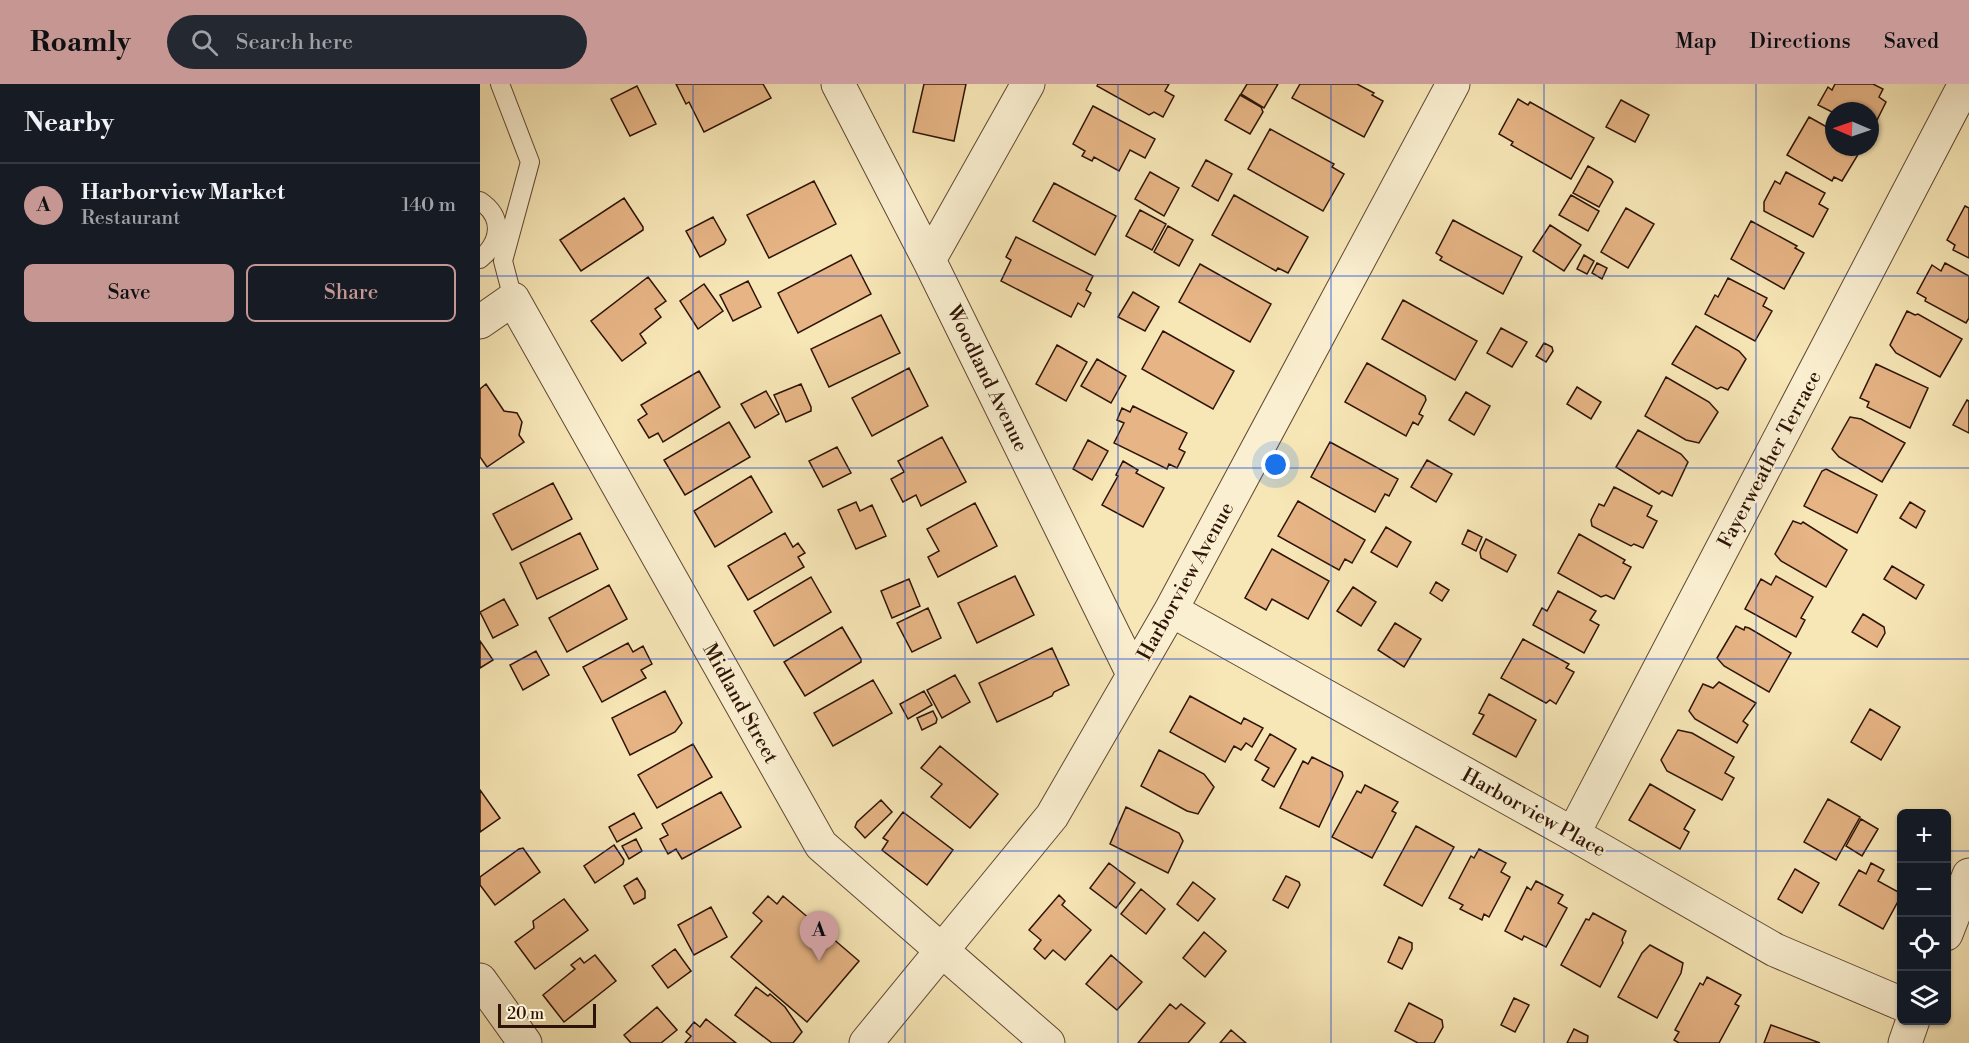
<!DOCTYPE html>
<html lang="en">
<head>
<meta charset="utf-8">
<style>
  :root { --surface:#171b24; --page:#242831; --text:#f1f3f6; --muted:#9ea1a6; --line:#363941; --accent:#c59692 }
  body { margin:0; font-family:"Libre Bodoni",serif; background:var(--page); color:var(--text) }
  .controls { position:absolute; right:18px; bottom:18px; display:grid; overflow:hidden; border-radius:9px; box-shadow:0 2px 4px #0004 }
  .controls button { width:54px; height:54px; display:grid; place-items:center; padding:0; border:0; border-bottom:2px solid var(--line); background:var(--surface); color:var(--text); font:30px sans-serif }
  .compass { position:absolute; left:1345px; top:18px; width:54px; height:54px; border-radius:50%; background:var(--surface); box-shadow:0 2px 4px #0004; rotate:272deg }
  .scale { position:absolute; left:18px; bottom:15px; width:98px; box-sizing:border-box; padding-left:6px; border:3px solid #2e1407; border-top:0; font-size:16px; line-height:21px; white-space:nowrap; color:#2e1407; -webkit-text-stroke:4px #faefd0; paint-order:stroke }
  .you { position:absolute; left:796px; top:381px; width:21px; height:21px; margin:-15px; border:4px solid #fff; border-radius:50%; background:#1a73e8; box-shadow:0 0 0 9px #1a73e833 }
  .badge { display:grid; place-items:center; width:39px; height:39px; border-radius:50%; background:var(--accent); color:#111; font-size:20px; font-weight:700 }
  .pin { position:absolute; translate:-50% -50px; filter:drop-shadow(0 2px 3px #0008) }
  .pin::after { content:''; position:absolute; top:32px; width:21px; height:18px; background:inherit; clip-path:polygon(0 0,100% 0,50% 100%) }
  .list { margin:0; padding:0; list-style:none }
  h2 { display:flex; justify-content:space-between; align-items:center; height:78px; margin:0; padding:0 24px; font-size:26px }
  h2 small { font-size:20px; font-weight:400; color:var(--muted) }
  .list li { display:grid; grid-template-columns:39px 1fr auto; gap:18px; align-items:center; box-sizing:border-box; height:84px; padding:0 24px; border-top:2px solid var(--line) }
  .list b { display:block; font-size:22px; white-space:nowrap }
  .list p { margin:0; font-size:20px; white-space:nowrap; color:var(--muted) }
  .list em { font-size:20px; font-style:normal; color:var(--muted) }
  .actions { display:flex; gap:12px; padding:18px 24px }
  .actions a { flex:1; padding:14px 0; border:2px solid var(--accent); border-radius:9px; text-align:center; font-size:21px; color:var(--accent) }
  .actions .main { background:var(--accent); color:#111 }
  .icon { flex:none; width:33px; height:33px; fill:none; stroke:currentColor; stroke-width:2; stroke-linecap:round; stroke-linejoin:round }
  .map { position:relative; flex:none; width:1489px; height:959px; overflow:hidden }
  header { display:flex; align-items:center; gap:36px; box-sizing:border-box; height:84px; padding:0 30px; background:var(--accent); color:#111 }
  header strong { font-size:28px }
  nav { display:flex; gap:33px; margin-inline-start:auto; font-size:21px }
  .search { width:420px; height:54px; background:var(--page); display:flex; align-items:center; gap:15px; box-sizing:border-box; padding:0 21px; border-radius:33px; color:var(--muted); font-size:22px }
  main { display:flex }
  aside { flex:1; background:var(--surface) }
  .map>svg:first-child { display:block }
</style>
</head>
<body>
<header>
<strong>Roamly</strong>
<div class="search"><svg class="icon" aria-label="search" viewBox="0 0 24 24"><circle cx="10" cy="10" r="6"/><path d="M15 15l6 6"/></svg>Search here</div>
<nav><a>Map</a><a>Directions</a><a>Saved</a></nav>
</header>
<main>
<aside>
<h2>Nearby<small></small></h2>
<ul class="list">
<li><span class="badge">A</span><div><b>Harborview Market</b><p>Restaurant</p></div><em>140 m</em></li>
</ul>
<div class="actions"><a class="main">Save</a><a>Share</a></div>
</aside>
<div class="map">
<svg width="1489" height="959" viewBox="0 0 1489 959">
  <rect width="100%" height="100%" fill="#f7e6b6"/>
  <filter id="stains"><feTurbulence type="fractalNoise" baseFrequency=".00333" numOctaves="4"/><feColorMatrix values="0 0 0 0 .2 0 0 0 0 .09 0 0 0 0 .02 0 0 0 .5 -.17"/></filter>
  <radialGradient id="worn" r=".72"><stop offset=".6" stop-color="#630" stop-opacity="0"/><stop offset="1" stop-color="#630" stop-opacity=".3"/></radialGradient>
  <path fill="#e6b485" stroke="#2e1407" stroke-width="1.5" d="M196,0H283L291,14L224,48L209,18L206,20Z
    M444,0H486L474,57L433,48Z
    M618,0H689L685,7L694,12L683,33L674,28L669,31L617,2Z
    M767,0H798L784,24L761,10Z
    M820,0H877L894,9L892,11L903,17L884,53L812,14Z
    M1355,0H1393L1403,5L1399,13L1406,18L1391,48L1390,27H1354V29L1338,21L1348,3L1352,6Z
    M157,2L176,40L150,52L131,15Z
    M760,11L781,23L783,28L770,50L745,36Z
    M1038,15L1048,21L1050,18L1114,54L1091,95L1031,61L1033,58L1019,50Z
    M1141,16L1169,31L1155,58L1126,43Z
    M613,22L675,55L665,74L650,66L639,87L614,73L612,77L602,72L605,67L593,60Z
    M1329,33L1354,47V63L1382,64L1362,97L1354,93L1352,97L1307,71Z
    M790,45L854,80L852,83L864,90L843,127L768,85Z
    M726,76L752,90L738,117L712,102Z
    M1108,82L1131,95L1133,98L1119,123L1093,109Z
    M670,88L699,104L684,132L655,115Z
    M1306,88L1345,109L1339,120L1348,125L1333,153L1284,127V118L1295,97L1300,100Z
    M334,97L356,140L289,174L267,131Z
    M574,99L636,132L615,171L553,137Z
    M754,111L828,153L808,189L798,184L796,187L732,151Z
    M1091,111L1119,127L1108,147L1079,131Z
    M144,114L163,143V146L101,187L80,156Z
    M1485,122L1489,124V174L1473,166L1475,161L1467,156Z
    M1146,124L1174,140L1148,184L1121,168Z
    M660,126L686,140L672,166L646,152Z
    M233,133L246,156L244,160L220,173L206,147Z
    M973,136L1042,173L1023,210L960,176L962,173L956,169Z
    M1271,137L1317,162L1315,164L1324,169L1304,205L1251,175Z
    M1070,141L1101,161L1084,187L1053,167Z
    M688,142L713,156L699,182L674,168Z
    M536,153L613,192L606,206L611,209L604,223L598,219L591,233L521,197L531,176L526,173Z
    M371,171L391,210L318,249L298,209Z
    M1104,171L1114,177L1107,190L1097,185Z
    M1117,179L1127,184L1122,195L1112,189Z
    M1465,179L1489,192V234L1486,239L1445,217L1446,214L1437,209L1452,181L1461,187Z
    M720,180L791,220L770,258L699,218Z
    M168,193L186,217L175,225L181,233L160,250L166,259L142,277L111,237Z
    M1248,194L1287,214L1283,222L1292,227L1275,257L1225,230L1235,211L1238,213Z
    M268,197L281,223L253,237L240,211Z
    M224,200L243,227L218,245L200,217Z
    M653,208L679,223L665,247L638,233Z
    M923,216L997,257L975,296L902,255Z
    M1427,227L1435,231L1438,230L1482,255L1460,293L1416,269L1410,261Z
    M401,231L420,269L349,303L331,265Z
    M1216,242L1259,267L1266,275L1248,306L1241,303L1237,305L1192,280Z
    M1021,244L1047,258L1032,283L1007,269Z
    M683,247L754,287L733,325L662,285Z
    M1064,259L1072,263L1073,267L1066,278L1056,272Z
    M577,261L607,278L586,317L556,300Z
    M617,275L646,292L631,319L601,302Z
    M887,279L945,312L946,316L939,330L943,332L938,341L933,338L926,352L865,318Z
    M1396,280L1448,304L1430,344L1387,323L1389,318L1380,314Z
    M429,284L448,322L392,352L372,314Z
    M219,287L240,323L183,358L178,349L169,354L158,336L167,330L161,321Z
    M1186,293L1229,318L1238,328L1219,359L1206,356L1165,332Z
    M6,300L24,327L37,329L42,338L39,351L44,358L7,383L0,373V305Z
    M321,300L331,323V327L306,338L294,311Z
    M1097,303L1121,318L1111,335L1087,320Z
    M286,307L299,330L275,344L261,320Z
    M986,308L1010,322L994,351L969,336Z
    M1487,316L1489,317V349L1473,341Z
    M653,322L707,349L699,365L705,368L697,384L689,380L687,385L634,359L644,339L637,336L642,324L650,328Z
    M1370,333L1381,335L1425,359L1402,398L1359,373L1352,365Z
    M249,338L270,373L205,411L184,376Z
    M1158,346L1201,370L1208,378L1192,412L1182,407L1179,410L1136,383Z
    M462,353L486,398L441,422L436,411L423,418L411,395L424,388L418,377Z
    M608,356L628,367L612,396L593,385Z
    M850,358L918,395L909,412L905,410L895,428L831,393Z
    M357,363L371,389L343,403L329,377Z
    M947,376L972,390L956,418L931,403Z
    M643,377L658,386L656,389L684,404L663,443L622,421L638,392L636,391Z
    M1346,385L1397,411L1377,449L1324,422L1342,387Z
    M271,392L292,428L235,463L214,427Z
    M73,399L92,435L32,466L13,430Z
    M1134,403L1172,422L1167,432L1177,437L1163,464L1154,460L1151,462L1112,442L1111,436L1119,420L1124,422Z
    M818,417L885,456L872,479L865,475L859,486L798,452Z
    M376,418L380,427L392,421L406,452L376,465L358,426Z
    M1430,418L1445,427L1436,444L1420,434Z
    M495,419L517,462L458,493L448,473L459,467L447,445Z
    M1313,437L1321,440L1323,438L1367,466L1346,503L1301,477L1295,470Z
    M906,443L931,458L917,483L891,468Z
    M988,446L1002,453L996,467L982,460Z
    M100,449L118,485L57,515L40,479Z
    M305,449L313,463L318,459L325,469L318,473L324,483L268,516L248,482Z
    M1099,450L1145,476L1143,479L1151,483L1134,515L1126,511L1121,513L1078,489Z
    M1006,455L1036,471L1027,488L1001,474L1000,468Z
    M792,465L849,497L828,535L792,515L786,526L765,514Z
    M1412,482L1444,501L1436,515L1404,495Z
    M535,492L554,531L497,559L478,519Z
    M1296,492L1333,513L1321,534L1325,536L1316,553L1265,525L1281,495L1291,501Z
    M331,493L351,528L294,562L274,527Z
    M429,495L440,522L412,534L401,507Z
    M956,498L969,506L962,517L950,509Z
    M129,501L147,535L87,568L69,534Z
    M873,503L896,518L881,542L857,527Z
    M1078,507L1116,527L1110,536L1119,541L1104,569L1053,541L1062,524L1067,527Z
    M24,515L38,541L13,554L0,528Z
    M448,524L461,554L432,568L417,539Z
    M1383,530L1404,543L1405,549L1397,563L1372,548Z
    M915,539L941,555L924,583L898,566Z
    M1256,542L1264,546L1265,543L1269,544L1311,569L1289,608L1244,582L1237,574Z
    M362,543L381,575V578L325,612L304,578Z
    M1043,555L1089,580L1086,584L1094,588L1076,620L1070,616L1066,619L1021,594Z
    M0,557L13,576L0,584Z
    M148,559L153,568L163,562L172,580L161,586L166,594L122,618L103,583Z
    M572,564L589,601L574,608L572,612L517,638L499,599Z
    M56,567L69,591L43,606L30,581Z
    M475,591L490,618L462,634L447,606Z
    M393,596L412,629L353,662L334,629Z
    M1239,598L1276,619L1263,637L1268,641L1257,659L1215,635L1209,627L1223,600L1233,604Z
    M185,607L202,639L195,648L150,671L132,634Z
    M444,607L452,621L428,635L420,620Z
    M1009,610L1056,636L1036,673L993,650L1004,631L999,629Z
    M710,612L761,640L764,634L783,644L772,663L766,659L761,666L754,662L745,678L690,648Z
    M1390,625L1420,643L1401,676L1371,658Z
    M453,627L457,635L456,639L442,646L437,634Z
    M1198,646L1212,649L1254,673L1245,689L1254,694L1242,716L1187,687L1181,676Z
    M790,650L816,665L794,703L782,696L789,684L775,676Z
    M213,660L232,693L177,724L158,691Z
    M460,662L518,710L490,744L451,713L462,700L441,684Z
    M679,666L724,690L734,703L718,730L707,727L661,702Z
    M832,673L862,688L863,692L839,743L800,724L823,677L828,680Z
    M1170,700L1215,726L1204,745L1209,748L1200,765L1149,736Z
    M885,701L918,718L912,727L916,729L892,774L852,753L877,707L881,709Z
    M0,706L20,734L0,748Z
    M241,708L261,743L202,775L196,765L188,770L180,755L188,751L182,740Z
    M1348,715L1380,733L1356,776L1324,758Z
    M401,716L412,728L385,754L375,743L377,738Z
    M646,723L699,749L703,757L688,789L630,760Z
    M423,728L473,766L447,801L402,766L408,757L403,754Z
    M154,729L162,744L137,758L129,743Z
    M1381,735L1398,745L1382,772L1366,762Z
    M936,742L974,763L942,822L904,801Z
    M156,755L162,767L149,775L142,762Z
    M134,761L144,776L143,780L115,799L104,782Z
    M43,764L60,788L15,821L0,801V793L39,765Z
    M999,765L1026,779L1021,788L1030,793L1009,833L1004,830L1002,836L980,825L983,821L969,814L991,772L994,774Z
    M629,779L655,799L636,824L610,804Z
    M1391,779L1404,786L1398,797L1422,810L1403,845L1359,821L1379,786L1386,790Z
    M1315,785L1339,799L1322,829L1298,815Z
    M806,792L819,798L820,801L808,824L793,816Z
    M157,794L165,807V814L154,820L144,802Z
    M1056,797L1083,811L1078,819L1087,824L1066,863L1044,852L1042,856L1025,847L1047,803L1051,806Z
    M713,798L735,815L718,837L697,820Z
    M661,805L685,825L666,850L641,830Z
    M579,811L585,817L582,821L611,846L585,876L573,866L565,875L554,865L561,856L549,846Z
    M288,812L297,820L303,812L379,877L327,938L251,873L282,837L273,829Z
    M84,815L108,846L55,885L35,858L54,844L53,837Z
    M231,823L247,853L214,871L198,841Z
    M1113,829L1146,847L1142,856L1143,859L1120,903L1081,881L1106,835L1109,836Z
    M724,848L746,867L725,893L703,874Z
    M919,853L932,859V865L922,885L908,878Z
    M1170,861L1203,879L1201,889L1177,934L1138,913L1162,869Z
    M195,865L211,887L188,904L172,882Z
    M115,871L136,897L84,938L63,911L95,885L91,881L100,874L104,879Z
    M631,871L662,898L637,926L606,900Z
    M1227,893L1261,911L1255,920L1259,922L1239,959H1199L1194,956L1199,948L1195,946L1220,899L1223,901Z
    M276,903L288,912L290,910L305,923L322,948L313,959H292L255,931Z
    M1034,914L1049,921L1035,948L1021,941Z
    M929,919L962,936L963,943L954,959H938L915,947Z
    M690,920L696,925L701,920L725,939L708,959H658Z
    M177,923L197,946L181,959H151L144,951Z
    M226,935L256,959H205L211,952L206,948L214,938L220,943Z
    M1291,941L1340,959H1284Z
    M1094,945L1108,952L1107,959H1087Z
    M751,946L766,959H740Z"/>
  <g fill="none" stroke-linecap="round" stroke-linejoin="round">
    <g stroke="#604833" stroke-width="20">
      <path id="service" d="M20,0L50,78L23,177L33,215
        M0,117C24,133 21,158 0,175"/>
    </g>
    <g stroke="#604833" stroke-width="35">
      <path id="minor" d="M358,0L449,176L653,590
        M449,176L548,0
        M0,238L33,215L341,761L568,959
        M691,526L1093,750L1295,866L1422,920
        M1093,750L1485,0
        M1466,850L1489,791
        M0,896L45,959
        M386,959L572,732L691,526L973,0
        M1425,959L1433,936"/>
    </g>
    <use href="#service" stroke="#faefd0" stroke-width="18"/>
    <use href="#minor" stroke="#faefd0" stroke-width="33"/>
  </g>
  <path fill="none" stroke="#1d4ed8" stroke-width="1.5" stroke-opacity="0.55" d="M213,0V959M425,0V959M638,0V959M851,0V959M1064,0V959M1276,0V959M0,192H1489M0,384H1489M0,575H1489M0,767H1422M1466,767H1489"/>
  <g text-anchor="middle" stroke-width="4.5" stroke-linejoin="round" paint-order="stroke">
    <g font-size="20" fill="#2e1407" stroke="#faefd0">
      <text transform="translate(508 294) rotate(64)" y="7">Woodland Avenue</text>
      <text transform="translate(1289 375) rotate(-62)" y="7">Fayerweather Terrace</text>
      <text transform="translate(705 497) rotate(-61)" y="7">Harborview Avenue</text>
      <text transform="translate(261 619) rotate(61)" y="7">Midland Street</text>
      <text transform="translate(1054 728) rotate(29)" y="7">Harborview Place</text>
    </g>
  </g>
  <rect width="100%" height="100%" filter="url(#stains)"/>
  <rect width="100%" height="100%" fill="url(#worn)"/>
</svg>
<div class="controls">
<button>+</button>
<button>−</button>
<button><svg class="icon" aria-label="locate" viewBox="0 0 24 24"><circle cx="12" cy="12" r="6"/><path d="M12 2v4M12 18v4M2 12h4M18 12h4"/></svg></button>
<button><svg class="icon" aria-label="layers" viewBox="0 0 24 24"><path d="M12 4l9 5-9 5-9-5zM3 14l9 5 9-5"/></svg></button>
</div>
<svg class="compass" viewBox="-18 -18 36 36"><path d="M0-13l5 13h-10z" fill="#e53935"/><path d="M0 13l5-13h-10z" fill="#9ea1a6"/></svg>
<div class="scale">20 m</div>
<div class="you"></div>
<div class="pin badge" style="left:339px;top:877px">A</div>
</div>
</main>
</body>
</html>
